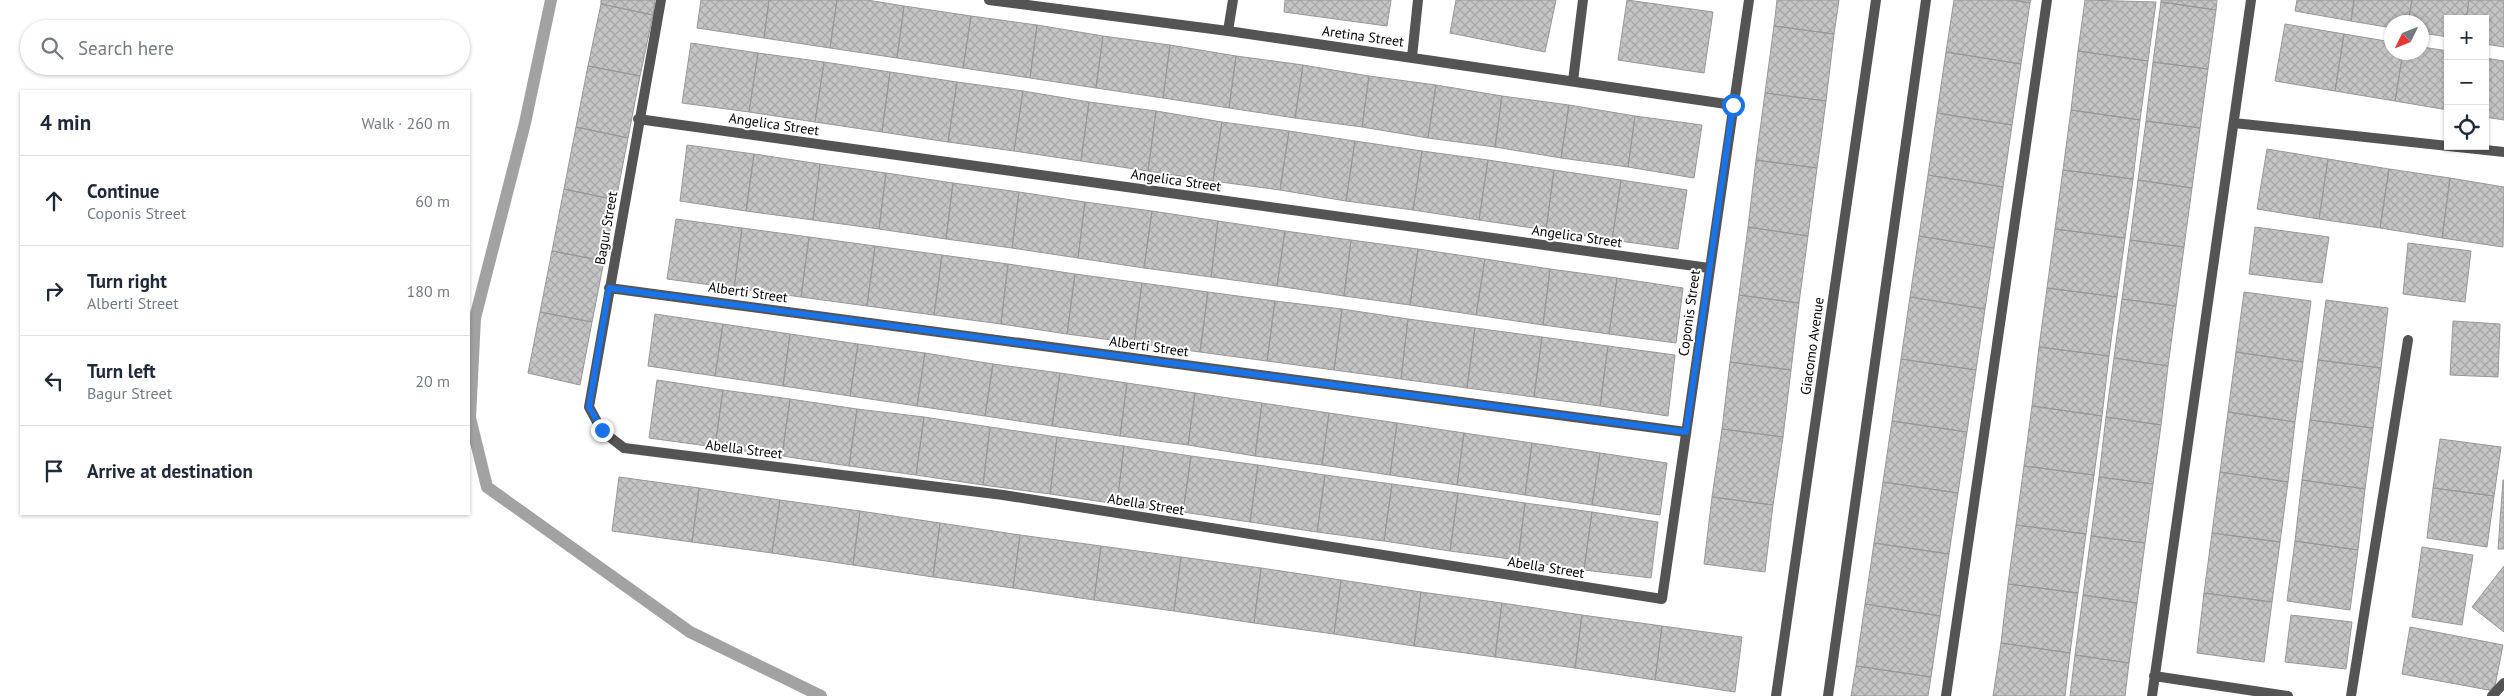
<!DOCTYPE html>
<html lang="en">
<head>
<meta charset="utf-8">
<style>
  :root { --surface:#fff; --page:#f6f6f7; --text:#1f2937; --muted:#747a83; --line:#e0e1e3 }
  body { margin:0; font-family:"PT Sans",sans-serif; background:var(--page); color:var(--text) }
  .controls { position:absolute; right:15px; top:15px; display:grid; overflow:hidden; border-radius:0px; box-shadow:0 1px 4px #0004 }
  .controls button { width:45px; height:45px; display:grid; place-items:center; padding:0; border:0; border-bottom:1px solid var(--line); background:var(--surface); color:var(--text); font:25px sans-serif }
  .compass { position:absolute; left:2384px; top:15px; width:45px; height:45px; border-radius:50%; background:var(--surface); box-shadow:0 1px 4px #0004; rotate:227deg }
  .stop { position:absolute; width:15px; height:15px; margin:-11px; border:4px solid #1a73e8; border-radius:50%; background:#fff }
  .stop.end { background:#1a73e8; border-color:#fff; box-shadow:0 1px 5px #0008 }
  .list { margin:0; padding:0; list-style:none }
  h2 { display:flex; justify-content:space-between; align-items:center; height:65px; margin:0; padding:0 20px; font-size:21px }
  h2 small { font-size:16px; font-weight:400; color:var(--muted) }
  .list li { display:grid; grid-template-columns:32px 1fr auto; gap:15px; align-items:center; box-sizing:border-box; height:90px; padding:0 20px; border-top:1px solid var(--line) }
  .list b { display:block; font-size:19px; white-space:nowrap }
  .list p { margin:0; font-size:16px; white-space:nowrap; color:var(--muted) }
  .list em { font-size:16px; font-style:normal; color:var(--muted) }
  .icon { flex:none; width:28px; height:28px; fill:none; stroke:currentColor; stroke-width:2; stroke-linecap:round; stroke-linejoin:round }
  .map { position:relative; flex:none; width:2504px; height:696px; overflow:hidden }
  .search { position:absolute; background:var(--surface); box-shadow:0 1px 4px #0004; left:20px; top:20px; width:450px; height:55px; display:flex; align-items:center; gap:12px; box-sizing:border-box; padding:0 18px; border-radius:28px; color:var(--muted); font-size:19px }
  .panel { position:absolute; background:var(--surface); box-shadow:0 1px 4px #0004; left:20px; top:90px; width:450px; height:425px; border-radius:0px }
  .map>svg:first-child { display:block }
</style>
</head>
<body>
<div class="map">
<svg width="2504" height="696" viewBox="0 0 2504 696">
  <defs>
    <pattern id="building-cross-hatch" width="8" height="8" patternUnits="userSpaceOnUse" patternTransform="scale(1.25)"><rect width="8" height="8" fill="#c4c4c4"/><path d="M0 0l8 8M0 8l8-8" fill="none" stroke="#a7a7a7"/></pattern>
  </defs>
  <rect width="100%" height="100%" fill="#fff"/>
  <g fill="none" stroke-linecap="round" stroke-linejoin="round">
    <path stroke="#a2a2a2" stroke-width="12" d="M551,0L525,123L475,318L470,418L487,487L690,632L821,696"/>
  </g>
  <path fill="url(#building-cross-hatch)" stroke="#989898" d="M601,0H655L653,15L601,4Z
    M701,0H769L764,38L697,28Z
    M769,0H837L830,48L764,38Z
    M837,0H867L904,6L897,58L830,48Z
    M1285,0H1391L1387,26L1284,12Z
    M1456,0H1556L1545,52L1450,33Z
    M1627,0L1713,12L1704,73L1618,60Z
    M1777,0H1839L1834,34L1774,26Z
    M1954,0H2012L2030,3L2021,64L1946,52Z
    M2012,0H2031L2030,3Z
    M2085,0L2156,2L2148,61L2078,51Z
    M2161,0H2217L2216,10L2161,2Z
    M2297,0H2354L2351,21L2295,11Z
    M2354,0H2412L2408,22H2392V28L2351,21Z
    M2412,0H2469L2466,19H2448V37L2422,33V22H2408Z
    M2469,0H2504V47L2485,44V19H2466Z
    M2161,2L2216,10L2208,69L2153,62Z
    M601,4L653,15L640,76L588,66Z
    M904,6L971,16L963,68L897,58Z
    M971,16L1037,25L1030,78L963,68Z
    M2285,24L2344,34L2335,91L2275,81Z
    M1037,25L1103,36L1096,88L1030,78Z
    M1774,26L1834,34L1826,101L1765,93Z
    M2344,34L2392,42V52H2403L2395,101L2335,91Z
    M1103,36L1170,45L1163,98L1096,88Z
    M691,43L758,53L749,112L682,103Z
    M1170,45L1236,56L1229,108L1163,98Z
    M2422,47L2448,51V110L2395,101L2403,52H2422Z
    M2078,51L2148,61L2140,120L2071,110Z
    M1946,52L2021,64L2012,125L1937,113Z
    M758,53L824,62L815,122L749,112Z
    M1236,56L1303,65L1295,118L1229,108Z
    M2485,58L2504,61V120L2485,117Z
    M824,62L890,72L882,132L815,122Z
    M2153,62L2208,69L2200,128L2146,121Z
    M1303,65L1369,76L1362,127L1295,118Z
    M588,66L640,76L628,138L576,127Z
    M890,72L957,82L948,142L882,132Z
    M1369,76L1436,85L1428,138L1362,127Z
    M957,82L1023,91L1014,151L948,142Z
    M1436,85L1502,96L1495,147L1428,138Z
    M1023,91L1089,102L1081,161L1014,151Z
    M1765,93L1826,101L1817,168L1756,160Z
    M1502,96L1569,105L1561,158L1495,147Z
    M1089,102L1156,111L1148,171L1081,161Z
    M1569,105L1635,116L1628,167L1561,158Z
    M2071,110L2140,120L2133,179L2063,170Z
    M1156,111L1222,122L1213,181L1148,171Z
    M1937,113L2012,125L2003,187L1928,175Z
    M1635,116L1702,125L1694,178L1628,167Z
    M2146,121L2200,128L2192,188L2138,180Z
    M1222,122L1289,131L1280,190L1213,181Z
    M576,127L628,138L616,200L564,189Z
    M1289,131L1355,141L1346,201L1280,190Z
    M1355,141L1422,151L1413,210L1346,201Z
    M687,145L754,154L746,211L680,201Z
    M2267,149L2328,159L2319,219L2257,209Z
    M1422,151L1488,160L1479,220L1413,210Z
    M754,154L820,164L813,220L746,211Z
    M2328,159L2389,169L2380,228L2319,219Z
    M1488,160L1554,170L1546,230L1479,220Z
    M1756,160L1817,168L1808,236L1748,227Z
    M820,164L886,173L879,229L813,220Z
    M2389,169L2450,178L2442,238L2380,228Z
    M1554,170L1621,180L1612,240L1546,230Z
    M2063,170L2133,179L2125,238L2055,229Z
    M886,173L953,183L946,239L879,229Z
    M1928,175L2003,187L1994,248L1919,236Z
    M2450,178L2504,187L2503,247L2442,238Z
    M1621,180L1687,190L1678,249L1612,240Z
    M2138,180L2192,188L2184,247L2130,240Z
    M953,183L1019,192L1012,248L946,239Z
    M564,189L616,200L604,261L552,251Z
    M1019,192L1085,202L1078,258L1012,248Z
    M1085,202L1152,211L1144,268L1078,258Z
    M1152,211L1218,221L1211,277L1144,268Z
    M676,219L742,228L734,288L667,279Z
    M1218,221L1285,231L1277,286L1211,277Z
    M1748,227L1808,236L1799,303L1739,295Z
    M2255,227L2329,237L2322,283L2249,274Z
    M742,228L809,237L801,297L734,288Z
    M2055,229L2125,238L2117,297L2047,288Z
    M1285,231L1351,240L1344,296L1277,286Z
    M1919,236L1994,248L1985,309L1910,297Z
    M809,237L875,246L867,306L801,297Z
    M1351,240L1418,249L1410,305L1344,296Z
    M2130,240L2184,247L2176,306L2122,299Z
    M2408,243L2471,251L2465,302L2403,294Z
    M875,246L942,255L934,315L867,306Z
    M1418,249L1485,259L1476,315L1410,305Z
    M552,251L604,261L592,322L540,312Z
    M942,255L1008,264L1001,324L934,315Z
    M1485,259L1550,269L1543,325L1476,315Z
    M1008,264L1075,274L1067,334L1001,324Z
    M1550,269L1617,278L1609,334L1543,325Z
    M1075,274L1142,283L1134,343L1067,334Z
    M1617,278L1683,288L1676,343L1609,334Z
    M1142,283L1208,292L1200,352L1134,343Z
    M2047,288L2117,297L2109,356L2039,347Z
    M1208,292L1275,301L1267,361L1200,352Z
    M2244,292L2311,301L2303,362L2236,352Z
    M1739,295L1799,303L1791,370L1730,362Z
    M1910,297L1985,309L1976,370L1901,359Z
    M2122,299L2176,306L2168,366L2114,358Z
    M2326,300L2388,308L2381,368L2318,360Z
    M1275,301L1342,309L1334,370L1267,361Z
    M1342,309L1408,319L1401,379L1334,370Z
    M540,312L592,322L580,385L528,373Z
    M655,314L723,324L715,376L648,366Z
    M1408,319L1475,328L1467,388L1401,379Z
    M2453,321L2500,324L2498,377L2450,375Z
    M723,324L790,334L783,386L715,376Z
    M1475,328L1542,337L1534,397L1467,388Z
    M790,334L858,344L850,396L783,386Z
    M1542,337L1608,346L1600,406L1534,397Z
    M858,344L925,353L917,406L850,396Z
    M1608,346L1675,355L1668,416L1600,406Z
    M2039,347L2109,356L2102,416L2032,406Z
    M2236,352L2303,362L2295,422L2228,412Z
    M925,353L993,364L985,416L917,406Z
    M2114,358L2168,366L2161,425L2106,417Z
    M1901,359L1976,370L1967,432L1892,421Z
    M2318,360L2381,368L2373,428L2310,420Z
    M1730,362L1791,370L1783,437L1722,429Z
    M993,364L1060,373L1052,426L985,416Z
    M1060,373L1127,383L1120,436L1052,426Z
    M657,380L723,390L715,447L649,438Z
    M1127,383L1195,393L1188,445L1120,436Z
    M723,390L790,399L782,456L715,447Z
    M1195,393L1262,403L1255,456L1188,445Z
    M790,399L857,409L849,466L782,456Z
    M1262,403L1329,413L1322,465L1255,456Z
    M2032,406L2102,416L2094,475L2024,466Z
    M857,409L924,417L916,475L849,466Z
    M2228,412L2295,422L2288,482L2220,472Z
    M1329,413L1397,423L1390,475L1322,465Z
    M924,417L990,427L983,485L916,475Z
    M2106,417L2161,425L2153,484L2099,477Z
    M2310,420L2373,428L2365,489L2302,480Z
    M1892,421L1967,432L1958,493L1883,482Z
    M1397,423L1464,433L1457,485L1390,475Z
    M990,427L1057,437L1050,494L983,485Z
    M1722,429L1783,437L1773,505L1712,497Z
    M1464,433L1532,443L1525,495L1457,485Z
    M1057,437L1124,446L1117,504L1050,494Z
    M2440,439L2501,447L2494,496L2433,488Z
    M1532,443L1600,453L1592,505L1525,495Z
    M1124,446L1191,456L1183,512L1117,504Z
    M1600,453L1667,463L1660,515L1592,505Z
    M1191,456L1258,465L1250,522L1183,512Z
    M1258,465L1325,475L1317,532L1250,522Z
    M2024,466L2094,475L2086,534L2016,525Z
    M2220,472L2288,482L2280,542L2212,533Z
    M1325,475L1392,484L1384,541L1317,532Z
    M619,477L699,488L692,542L612,531Z
    M2099,477L2153,484L2145,543L2091,536Z
    M2302,480L2365,489L2358,550L2295,541Z
    M2503,480H2504V549H2498Z
    M1883,482L1958,493L1949,554L1874,543Z
    M1392,484L1458,493L1450,551L1384,541Z
    M699,488L780,500L772,553L692,542Z
    M2433,488L2494,496L2487,547L2427,538Z
    M1458,493L1525,503L1518,560L1450,551Z
    M1712,497L1773,505L1765,572L1704,564Z
    M780,500L860,511L853,565L772,553Z
    M1525,503L1592,512L1584,570L1518,560Z
    M860,511L940,523L933,577L853,565Z
    M1592,512L1658,522L1651,578L1584,570Z
    M940,523L1020,535L1013,588L933,577Z
    M2016,525L2086,534L2078,593L2008,584Z
    M2212,533L2280,542L2272,602L2204,593Z
    M1020,535L1101,546L1094,600L1013,588Z
    M2091,536L2145,543L2137,603L2083,595Z
    M2295,541L2358,550L2350,610L2287,601Z
    M1874,543L1949,554L1940,616L1865,604Z
    M1101,546L1181,557L1174,611L1094,600Z
    M2422,547L2473,555L2462,625L2412,617Z
    M1181,557L1261,568L1254,623L1174,611Z
    M2504,566V632L2472,607Z
    M1261,568L1341,580L1334,634L1254,623Z
    M1341,580L1421,592L1414,646L1334,634Z
    M2008,584L2078,593L2070,653L2001,643Z
    M1421,592L1502,603L1495,657L1414,646Z
    M2204,593L2272,602L2264,662L2197,653Z
    M2083,595L2137,603L2129,663L2075,655Z
    M1502,603L1582,615L1575,668L1495,657Z
    M1865,604L1940,616L1931,677L1856,666Z
    M1582,615L1662,626L1655,680L1575,668Z
    M2291,615L2352,622L2346,669L2285,662Z
    M1662,626L1742,637L1735,692L1655,680Z
    M2410,627L2503,645L2494,691L2402,674Z
    M2001,643L2070,653L2065,696H1993Z
    M2075,655L2129,663L2125,696H2070Z
    M1856,666L1931,677L1928,696H1851Z"/>
  <g fill="none" stroke-linecap="round" stroke-linejoin="round">
    <path stroke="#545454" stroke-width="10" d="M661,0L589,407L602,431L624,448L1003,495L1662,599L1749,0
      M989,0L1228,31L1733,105
      M1228,31L1233,0
      M1412,57L1418,0
      M1573,81L1583,0
      M638,119L1709,268
      M2234,123L2504,152
      M609,288L1686,432
      M2154,676L2288,696
      M1776,696L1876,0
      M1828,696L1926,0
      M1946,696L2047,0
      M2152,696L2251,0
      M2351,696L2408,340
      M2492,696L2504,683"/>
  </g>
  <g fill="none" stroke-linecap="round" stroke-linejoin="round">
    <path stroke="#1a73e8" stroke-width="6" d="M602,430L589,407L609,288L1686,432L1733,105"/>
  </g>
  <g text-anchor="middle" stroke-width="4" stroke-linejoin="round" paint-order="stroke">
    <g font-size="14" fill="#000" stroke="#fff">
      <text transform="translate(1363 36) rotate(8)" y="5">Aretina Street</text>
      <text transform="translate(774 124) rotate(8)" y="5">Angelica Street</text>
      <text transform="translate(1176 180) rotate(8)" y="5">Angelica Street</text>
      <text transform="translate(606 228) rotate(-80)" y="5">Bagur Street</text>
      <text transform="translate(1577 236) rotate(8)" y="5">Angelica Street</text>
      <text transform="translate(748 292) rotate(8)" y="5">Alberti Street</text>
      <text transform="translate(1689 313) rotate(-82)" y="5">Coponis Street</text>
      <text transform="translate(1149 346) rotate(8)" y="5">Alberti Street</text>
      <text transform="translate(1812 346) rotate(-82)" y="5">Giacomo Avenue</text>
      <text transform="translate(744 449) rotate(7)" y="5">Abella Street</text>
      <text transform="translate(1146 504) rotate(9)" y="5">Abella Street</text>
      <text transform="translate(1546 567) rotate(9)" y="5">Abella Street</text>
    </g>
  </g>
</svg>
<div class="controls">
<button>+</button>
<button>−</button>
<button><svg class="icon" aria-label="locate" viewBox="0 0 24 24"><circle cx="12" cy="12" r="6"/><path d="M12 2v4M12 18v4M2 12h4M18 12h4"/></svg></button>
</div>
<svg class="compass" viewBox="-18 -18 36 36"><path d="M0-13l5 13h-10z" fill="#e53935"/><path d="M0 13l5-13h-10z" fill="#747a83"/></svg>
<div class="stop" style="left:1733px;top:105px"></div>
<div class="stop end" style="left:602px;top:430px"></div>
<div class="search"><svg class="icon" aria-label="search" viewBox="0 0 24 24"><circle cx="10" cy="10" r="6"/><path d="M15 15l6 6"/></svg>Search here</div>
<section class="panel">
<h2>4 min<small>Walk · 260 m</small></h2>
<ul class="list">
<li><svg class="icon" aria-label="ahead" viewBox="0 0 24 24"><path d="M12 20V5M6 11l6-6 6 6"/></svg><div><b>Continue</b><p>Coponis Street</p></div><em>60 m</em></li>
<li><svg class="icon" aria-label="right" viewBox="0 0 24 24"><path d="M7 20v-9h11M14 6l5 5-5 5"/></svg><div><b>Turn right</b><p>Alberti Street</p></div><em>180 m</em></li>
<li><svg class="icon" aria-label="left" viewBox="0 0 24 24"><path d="M17 20v-9H6M10 6l-5 5 5 5"/></svg><div><b>Turn left</b><p>Bagur Street</p></div><em>20 m</em></li>
<li><svg class="icon" aria-label="arrive" viewBox="0 0 24 24"><path d="M6 21V4h12l-3 4 3 4H6"/></svg><div><b>Arrive at destination</b></div></li>
</ul>
</section>
</div>
</body>
</html>
